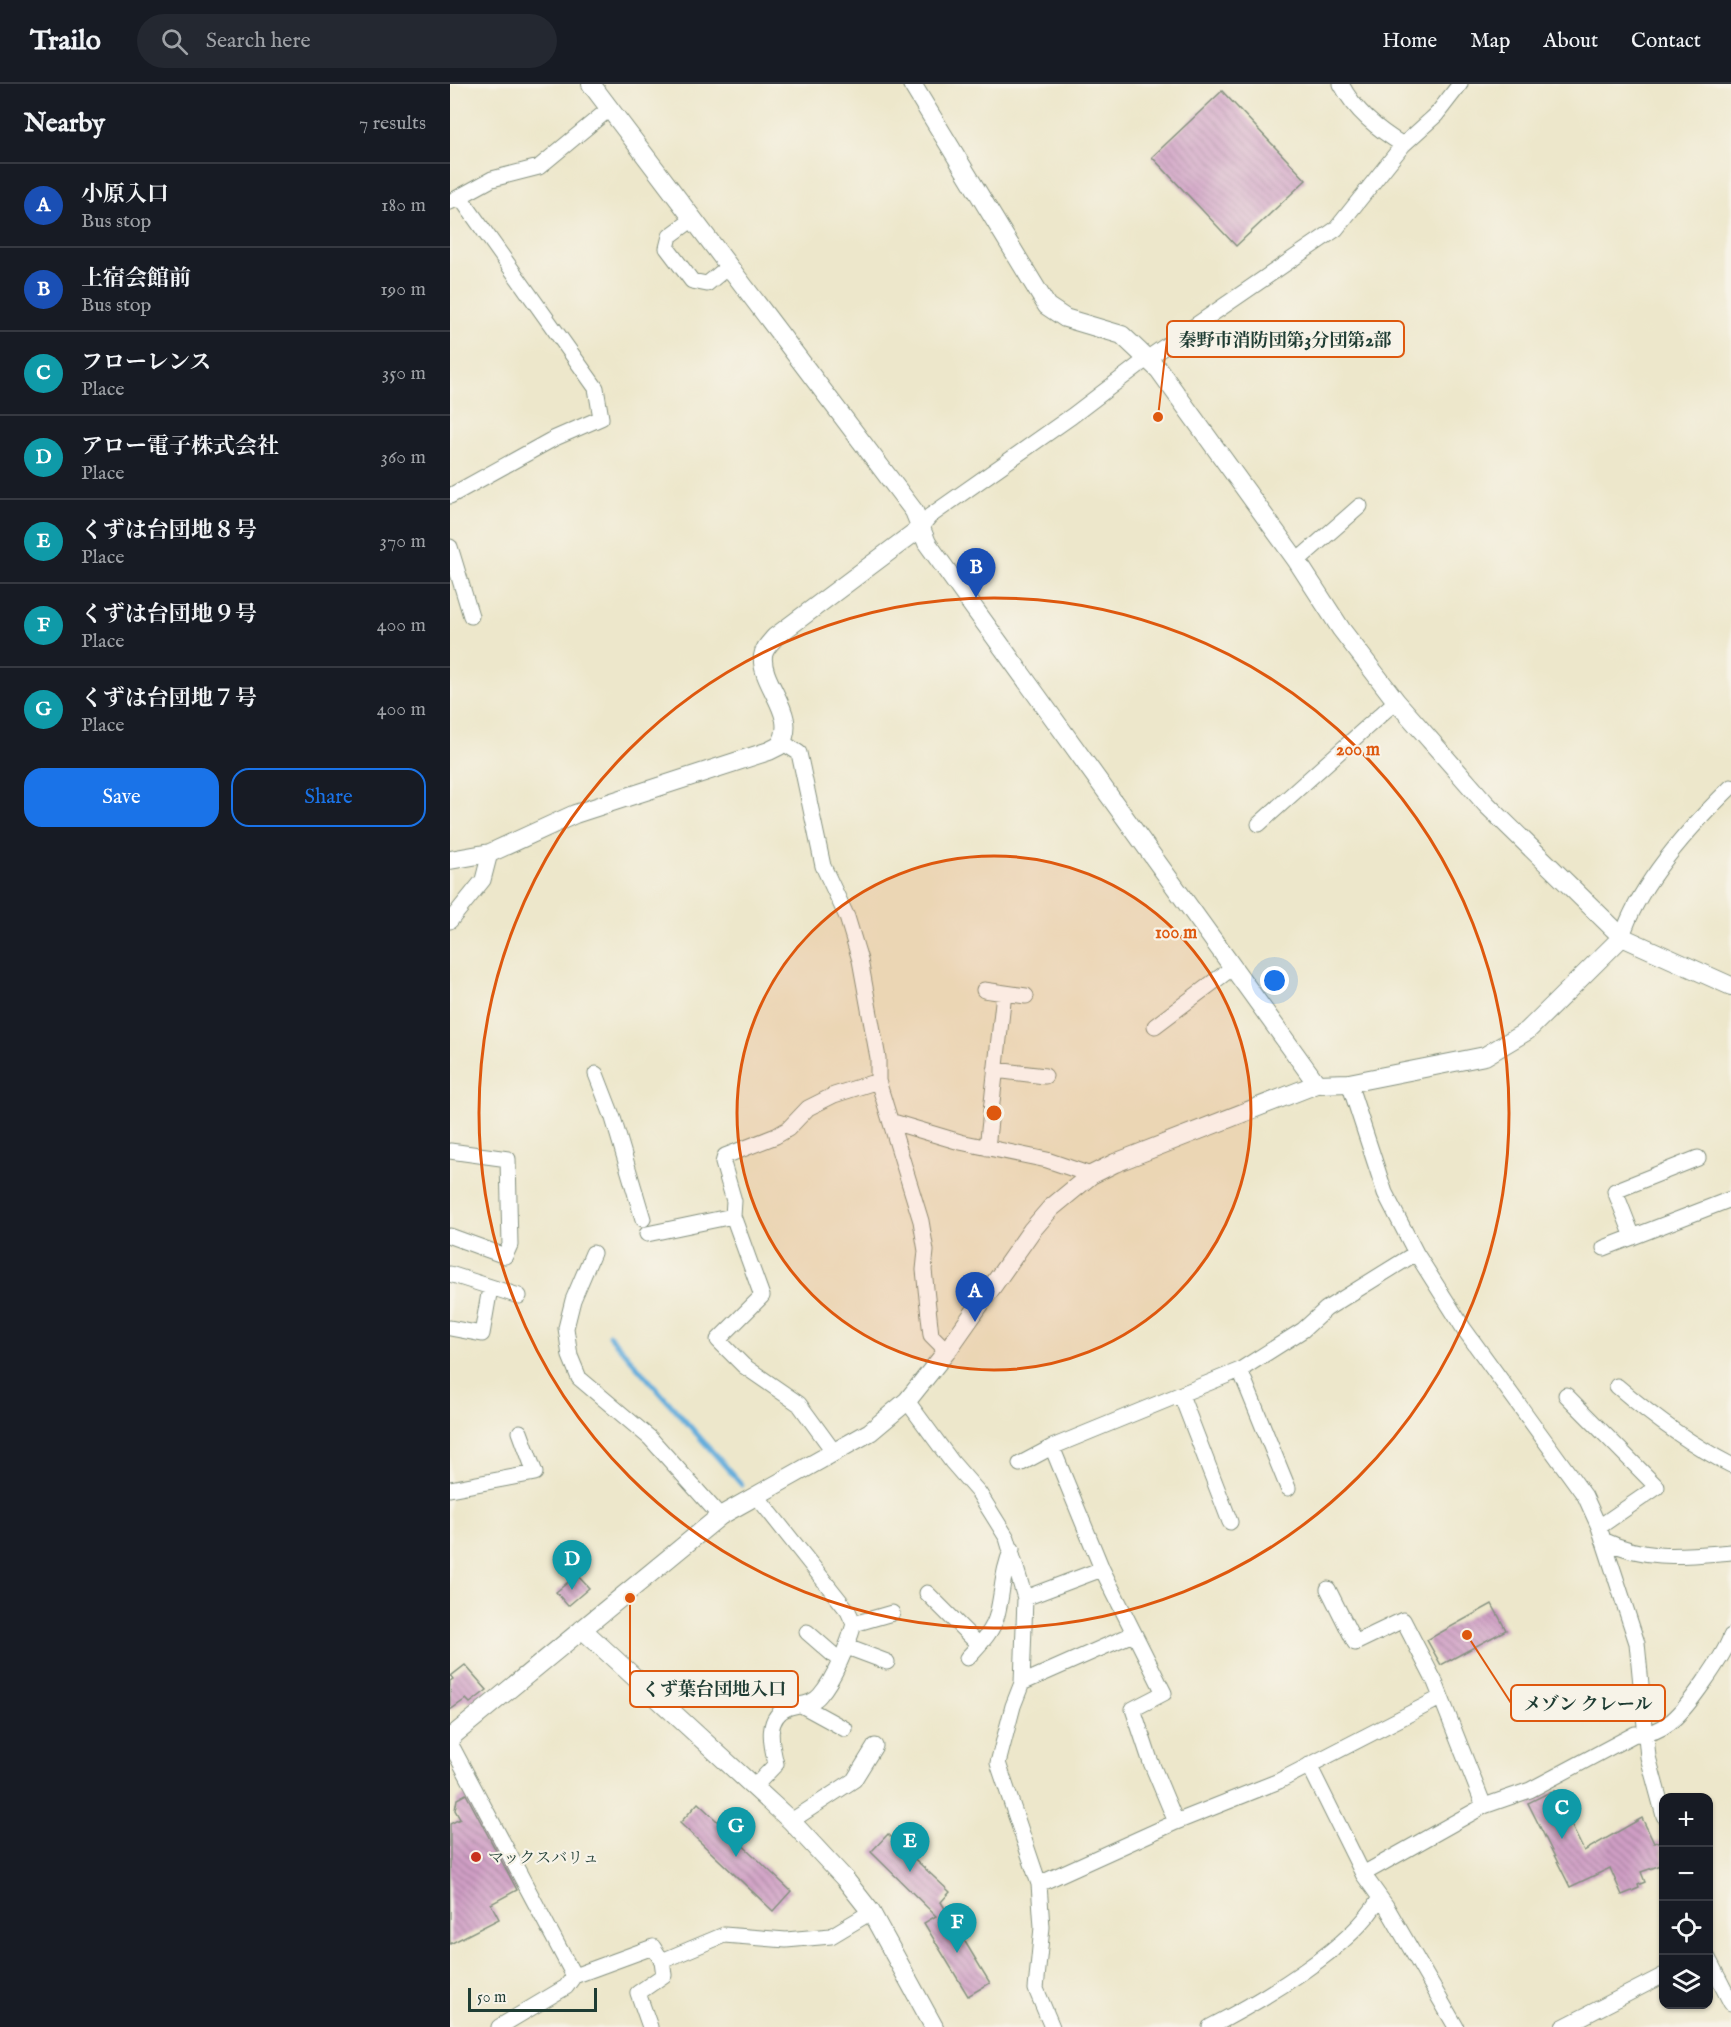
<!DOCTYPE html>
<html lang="en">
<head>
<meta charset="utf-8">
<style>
  :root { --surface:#171b24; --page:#242831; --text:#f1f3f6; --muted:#9ea1a6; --line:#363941; --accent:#1a73e8 }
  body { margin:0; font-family:"IM FELL English","Noto Serif JP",serif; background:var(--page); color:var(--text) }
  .controls { position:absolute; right:18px; bottom:18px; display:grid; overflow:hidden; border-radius:12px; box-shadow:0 2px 4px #0004 }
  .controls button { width:54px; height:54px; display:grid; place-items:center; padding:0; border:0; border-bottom:2px solid var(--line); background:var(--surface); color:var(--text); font:30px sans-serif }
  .scale { position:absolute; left:18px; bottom:15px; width:129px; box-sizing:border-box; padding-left:6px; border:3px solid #1f3d34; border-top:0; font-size:16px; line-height:21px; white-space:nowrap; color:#1f3d34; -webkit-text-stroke:4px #f7f3e8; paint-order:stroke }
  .you { position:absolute; left:825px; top:897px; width:21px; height:21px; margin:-15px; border:4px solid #fff; border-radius:50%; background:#1a73e8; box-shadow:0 0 0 9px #1a73e833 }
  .badge { display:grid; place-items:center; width:39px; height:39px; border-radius:50%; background:var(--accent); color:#fff; font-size:20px; font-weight:700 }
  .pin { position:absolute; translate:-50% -50px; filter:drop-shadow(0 2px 3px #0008) }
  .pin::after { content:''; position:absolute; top:32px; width:21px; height:18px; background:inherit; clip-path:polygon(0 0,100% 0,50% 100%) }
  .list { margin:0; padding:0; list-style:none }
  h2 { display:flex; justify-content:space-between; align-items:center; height:78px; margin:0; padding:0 24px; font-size:26px }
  h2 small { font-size:20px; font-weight:400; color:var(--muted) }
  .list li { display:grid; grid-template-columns:39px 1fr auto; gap:18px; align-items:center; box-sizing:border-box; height:84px; padding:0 24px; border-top:2px solid var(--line) }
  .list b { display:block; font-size:22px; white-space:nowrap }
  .list p { margin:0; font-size:20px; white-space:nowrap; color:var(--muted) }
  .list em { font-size:20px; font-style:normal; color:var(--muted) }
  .actions { display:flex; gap:12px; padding:18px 24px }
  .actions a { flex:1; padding:14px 0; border:2px solid var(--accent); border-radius:18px; text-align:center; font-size:21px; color:var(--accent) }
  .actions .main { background:var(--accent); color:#fff }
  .icon { flex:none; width:33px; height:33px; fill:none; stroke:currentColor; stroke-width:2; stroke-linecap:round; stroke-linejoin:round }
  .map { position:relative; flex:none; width:1281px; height:1943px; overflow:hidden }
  header { display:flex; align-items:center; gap:36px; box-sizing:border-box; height:84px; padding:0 30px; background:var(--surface); border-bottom:2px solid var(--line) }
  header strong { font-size:28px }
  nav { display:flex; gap:33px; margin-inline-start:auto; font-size:21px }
  .search { width:420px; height:54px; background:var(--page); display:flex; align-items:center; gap:15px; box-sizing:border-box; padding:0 21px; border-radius:33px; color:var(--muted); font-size:22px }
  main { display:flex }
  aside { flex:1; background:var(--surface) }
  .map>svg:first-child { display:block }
</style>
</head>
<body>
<header>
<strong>Trailo</strong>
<div class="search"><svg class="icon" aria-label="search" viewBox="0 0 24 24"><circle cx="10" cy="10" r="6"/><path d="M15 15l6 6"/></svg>Search here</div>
<nav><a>Home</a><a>Map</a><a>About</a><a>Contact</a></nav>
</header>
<main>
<aside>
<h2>Nearby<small>7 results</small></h2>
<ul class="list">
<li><span class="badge" style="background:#1a4fb4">A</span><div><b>小原入口</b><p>Bus stop</p></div><em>180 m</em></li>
<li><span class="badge" style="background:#1a4fb4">B</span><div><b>上宿会館前</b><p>Bus stop</p></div><em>190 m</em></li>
<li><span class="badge" style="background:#0f9aa8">C</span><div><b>フローレンス</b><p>Place</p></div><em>350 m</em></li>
<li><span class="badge" style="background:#0f9aa8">D</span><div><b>アロー電子株式会社</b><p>Place</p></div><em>360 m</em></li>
<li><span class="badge" style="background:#0f9aa8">E</span><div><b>くずは台団地８号</b><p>Place</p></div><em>370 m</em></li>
<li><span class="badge" style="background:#0f9aa8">F</span><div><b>くずは台団地９号</b><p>Place</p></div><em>400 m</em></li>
<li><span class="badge" style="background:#0f9aa8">G</span><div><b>くずは台団地７号</b><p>Place</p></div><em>400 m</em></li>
</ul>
<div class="actions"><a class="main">Save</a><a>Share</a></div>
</aside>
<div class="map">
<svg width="1281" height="1943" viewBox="0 0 1281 1943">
  <defs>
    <pattern id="building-back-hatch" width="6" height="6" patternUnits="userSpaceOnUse" patternTransform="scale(1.5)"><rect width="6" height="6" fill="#cf9ec4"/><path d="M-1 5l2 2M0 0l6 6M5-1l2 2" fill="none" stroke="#a782a0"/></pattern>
  </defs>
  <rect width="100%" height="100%" fill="#f7f3e8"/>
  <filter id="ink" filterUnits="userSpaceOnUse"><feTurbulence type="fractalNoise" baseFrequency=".0167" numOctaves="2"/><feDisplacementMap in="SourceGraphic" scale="12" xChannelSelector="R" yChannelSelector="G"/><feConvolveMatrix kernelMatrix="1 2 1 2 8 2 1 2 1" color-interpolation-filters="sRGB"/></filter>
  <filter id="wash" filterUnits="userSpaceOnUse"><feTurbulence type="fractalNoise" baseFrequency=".008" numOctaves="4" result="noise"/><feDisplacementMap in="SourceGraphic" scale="24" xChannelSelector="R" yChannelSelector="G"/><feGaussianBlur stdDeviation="1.35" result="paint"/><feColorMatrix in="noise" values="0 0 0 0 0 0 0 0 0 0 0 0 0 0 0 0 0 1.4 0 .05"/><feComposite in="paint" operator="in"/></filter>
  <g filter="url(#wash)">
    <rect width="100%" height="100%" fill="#ede7cb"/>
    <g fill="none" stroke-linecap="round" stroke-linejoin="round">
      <path stroke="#64addc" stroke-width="5" d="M159,1251L292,1401"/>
    </g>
    <g id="blocks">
      <path fill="url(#building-back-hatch)" d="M772,7L856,96L786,162L702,73Z
        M127,1491L139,1504L118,1522L106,1508Z
        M1042,1520L1056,1546L991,1581L977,1556Z
        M15,1581L37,1606L20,1619L16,1615L0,1626V1597L3,1595L1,1592Z
        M1104,1706L1134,1767L1192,1734L1204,1759L1211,1757L1214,1780L1191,1788L1195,1798L1188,1801L1189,1804L1172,1811L1160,1784L1120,1803L1078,1719Z
        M16,1710L67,1806L41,1820L49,1835L0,1860V1740L10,1735L5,1726L7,1715Z
        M248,1719L341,1807L323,1827L230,1739Z
        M438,1750L500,1808L491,1818L540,1899L518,1912L474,1839L486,1832L421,1768Z"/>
    </g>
  </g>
  <g filter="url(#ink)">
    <use href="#blocks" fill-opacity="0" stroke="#869280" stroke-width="1.5"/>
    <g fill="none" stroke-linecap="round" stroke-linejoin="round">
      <g stroke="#869280" stroke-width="17">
        <path id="minor" d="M891,0C905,27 927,45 953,61
          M0,118L42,95L89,83L159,25
          M243,135L220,152L217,164L242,197L257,200L279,182
          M0,412L103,355L151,334L146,304L10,113
          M469,445L480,432L622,332L698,274L886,145L953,61L986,31L1010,0
          M0,463L21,532
          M847,477L910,422
          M332,658L349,669L373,782L397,833L410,876L428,974V997L471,1137L476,1167L474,1186L481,1251L497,1267
          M809,740L946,617
          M0,837L33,796L40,769
          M1172,853C1189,799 1241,742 1281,703
          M534,906L576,912
          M705,942L782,884
          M545,986L595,992
          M146,990L163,1034L193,1135
          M899,999L935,1109L966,1169L1014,1245L1135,1412L1149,1443L1187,1559L1198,1673L1214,1732
          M443,1038L510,1058L597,1076L641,1091
          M537,1064L554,909
          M0,1067L58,1075L60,1161L55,1172L0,1152
          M197,1150L283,1132
          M1183,1153L1165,1107L1248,1074
          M1154,1164L1281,1115
          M143,1169L123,1216L116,1244L120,1272L129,1294L200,1354L270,1432
          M0,1190L69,1212
          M0,1244L32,1250L40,1204
          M790,1286L838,1404
          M1167,1302C1203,1333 1239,1360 1281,1381
          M731,1311L780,1438
          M1116,1311L1207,1403L1149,1443
          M457,1317L502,1378L529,1409L557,1454L575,1514L572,1599L563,1622L548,1679L589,1800L592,1843L586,1905L602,1943
          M602,1363L652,1485L714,1609L683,1625L700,1676L726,1738
          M384,1368L349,1320L294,1282L268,1256L312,1212L283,1132L284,1117L273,1079L275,1072L326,1052L338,1045L358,1024L384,1011L428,997
          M570,1380L602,1363L790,1286L853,1246L876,1225L966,1169
          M0,1405L85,1389L70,1348
          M1153,1456C1198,1477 1232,1472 1281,1468
          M878,1505L905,1559L953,1536L985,1598L1034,1722
          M477,1509L529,1561
          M575,1514L652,1485
          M404,1540L442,1529
          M357,1548L388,1575
          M397,1563L437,1578
          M517,1574C529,1561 543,1548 547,1531C553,1508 552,1487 562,1465
          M312,1596L341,1623
          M572,1599L683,1550
          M353,1622L395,1645
          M0,1659L124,1892
          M859,1681L913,1790L936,1822L1006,1943
          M305,1702L326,1680C321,1660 314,1632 340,1623C350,1620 362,1621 370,1611C384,1595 398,1561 404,1540L398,1527L306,1411
          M341,1737L404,1696L425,1662
          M913,1790L1034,1722L1080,1706L1185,1650C1197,1651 1209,1647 1219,1639C1236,1627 1274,1572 1281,1552
          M589,1800L726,1738L829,1697L990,1614
          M1258,1874L1281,1919
          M212,1877L274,1851L336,1856L381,1852L421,1828
          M49,1943L116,1903L124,1892L203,1863L212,1877L214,1891L188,1909L200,1943
          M760,1943C809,1918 903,1863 929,1815
          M1113,1943L1214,1891"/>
      </g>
      <g stroke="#869280" stroke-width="20">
        <path id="tertiary" d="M141,0L464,427L477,459L867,1000
          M462,0L597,222L615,234L672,251L709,286L847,477L891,545L946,617L1036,720L1172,853L1281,902
          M0,776L40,769L125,730L319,667L329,662C351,632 310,601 313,572C314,564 320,559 325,553L469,445
          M132,1545L341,1737L395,1795L421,1828L484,1943
          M0,1654L270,1432L420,1348L457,1317L497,1267L582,1146L601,1124L641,1091L665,1079L867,1000L899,999L1035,972L1077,947L1172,853"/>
      </g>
      <use href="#minor" stroke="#fff" stroke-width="15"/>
      <use href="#tertiary" stroke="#fff" stroke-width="18"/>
    </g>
  </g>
  <circle cx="544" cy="1029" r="257" fill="#de580e" fill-opacity=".12"/>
  <g fill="none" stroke="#de580e" stroke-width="3">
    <circle cx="544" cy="1029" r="257"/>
    <circle cx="544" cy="1029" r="515"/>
  </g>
  <circle fill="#c8321e" stroke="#f7f3e8" stroke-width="2" cx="26" cy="1773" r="6"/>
  <g text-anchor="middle" stroke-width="4.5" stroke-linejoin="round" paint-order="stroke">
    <g font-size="16" fill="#1f3d34" stroke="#f7f3e8" text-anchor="start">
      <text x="38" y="1779">マックスバリュ</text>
    </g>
  </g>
  <circle cx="544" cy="1029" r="9" fill="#de580e" stroke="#f7f3e8" stroke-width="3"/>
  <g font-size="18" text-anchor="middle" font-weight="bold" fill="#de580e" stroke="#f7f3e8" stroke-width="4.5" stroke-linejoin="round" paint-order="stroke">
    <text x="908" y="671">200 m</text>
    <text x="726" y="854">100 m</text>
  </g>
  <path fill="none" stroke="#de580e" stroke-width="2" d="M708 333L717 255M180 1514L180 1605M1017 1551L1061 1619"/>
  <g fill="#de580e" stroke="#f7f3e8" stroke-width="2">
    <circle cx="708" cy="333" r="6"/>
    <circle cx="180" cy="1514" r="6"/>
    <circle cx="1017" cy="1551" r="6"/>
  </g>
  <g fill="#f7f3e8" stroke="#de580e" stroke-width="2">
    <rect x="717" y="237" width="237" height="36" rx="6"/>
    <rect x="180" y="1587" width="168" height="36" rx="6"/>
    <rect x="1061" y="1601" width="154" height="36" rx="6"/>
  </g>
  <g font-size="18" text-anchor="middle" font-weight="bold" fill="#1f3d34">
    <text x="835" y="262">秦野市消防団第3分団第2部</text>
    <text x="264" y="1611">くず葉台団地入口</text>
    <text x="1138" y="1626">メゾン クレール</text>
  </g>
</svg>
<div class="controls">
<button>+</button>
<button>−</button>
<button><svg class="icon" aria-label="locate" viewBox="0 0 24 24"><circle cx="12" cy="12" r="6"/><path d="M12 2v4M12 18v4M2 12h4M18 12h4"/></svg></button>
<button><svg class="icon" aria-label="layers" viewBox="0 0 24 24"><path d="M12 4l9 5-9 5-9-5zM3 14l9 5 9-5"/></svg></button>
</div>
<div class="scale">50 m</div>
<div class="you"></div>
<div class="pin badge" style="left:525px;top:1238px;background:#1a4fb4">A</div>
<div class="pin badge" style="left:526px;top:514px;background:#1a4fb4">B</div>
<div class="pin badge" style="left:1112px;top:1755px;background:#0f9aa8">C</div>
<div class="pin badge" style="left:122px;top:1506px;background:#0f9aa8">D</div>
<div class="pin badge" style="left:460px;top:1788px;background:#0f9aa8">E</div>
<div class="pin badge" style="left:507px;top:1869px;background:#0f9aa8">F</div>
<div class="pin badge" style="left:286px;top:1773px;background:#0f9aa8">G</div>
</div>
</main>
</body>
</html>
